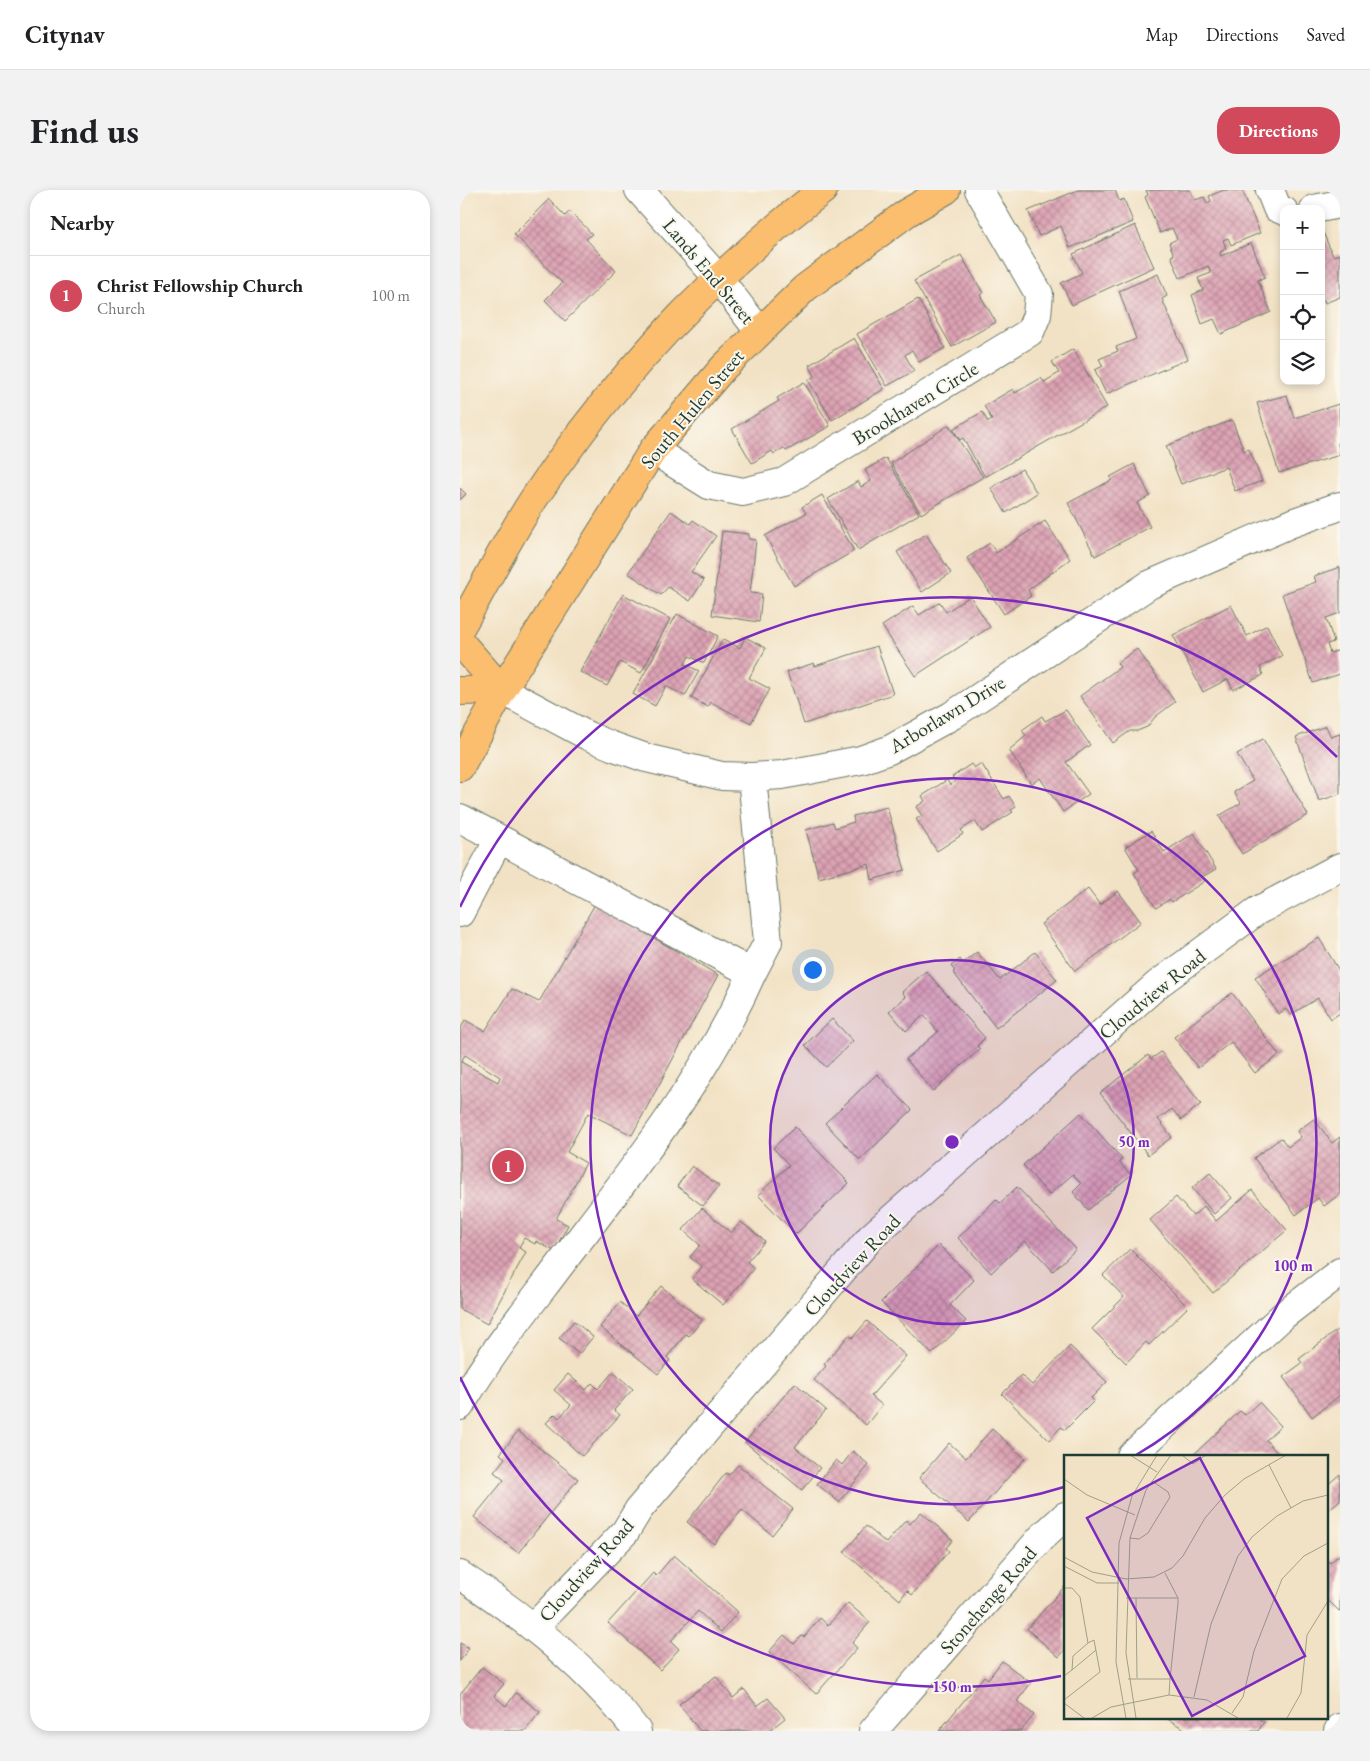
<!DOCTYPE html>
<html lang="en">
<head>
<meta charset="utf-8">
<style>
  :root { --surface:#fff; --page:#f2f2f2; --text:#202124; --muted:#757577; --line:#e0e0e0; --accent:#d1495b }
  body { margin:0; font-family:"EB Garamond",serif; background:var(--page); color:var(--text) }
  .controls { position:absolute; right:15px; top:15px; display:grid; overflow:hidden; border-radius:10px; box-shadow:0 2px 8px #0003 }
  .controls button { width:45px; height:45px; display:grid; place-items:center; padding:0; border:0; border-bottom:1px solid var(--line); background:var(--surface); color:var(--text); font:25px sans-serif }
  .you { position:absolute; left:352px; top:779px; width:18px; height:18px; margin:-12px; border:4px solid #fff; border-radius:50%; background:#1a73e8; box-shadow:0 0 0 8px #1a73e833 }
  .badge { display:grid; place-items:center; width:32px; height:32px; border-radius:50%; background:var(--accent); color:#fff; font-size:16px; font-weight:700 }
  .pin { position:absolute; translate:-50% -50%; border:2px solid #fff; box-shadow:0 1px 5px #0006 }
  .list { margin:0; padding:0; list-style:none }
  h2 { display:flex; justify-content:space-between; align-items:center; height:65px; margin:0; padding:0 20px; font-size:21px }
  h2 small { font-size:16px; font-weight:400; color:var(--muted) }
  .list li { display:grid; grid-template-columns:32px 1fr auto; gap:15px; align-items:center; box-sizing:border-box; height:80px; padding:0 20px; border-top:1px solid var(--line) }
  .list b { display:block; font-size:19px; white-space:nowrap }
  .list p { margin:0; font-size:16px; white-space:nowrap; color:var(--muted) }
  .list em { font-size:16px; font-style:normal; color:var(--muted) }
  .icon { flex:none; width:28px; height:28px; fill:none; stroke:currentColor; stroke-width:2; stroke-linecap:round; stroke-linejoin:round }
  .map { position:relative; flex:none; width:880px; height:1541px; overflow:hidden; border-radius:20px }
  header { display:flex; align-items:center; gap:30px; box-sizing:border-box; height:70px; padding:0 25px; background:var(--surface); border-bottom:1px solid var(--line) }
  header strong { font-size:24px }
  nav { display:flex; gap:28px; margin-inline-start:auto; font-size:18px }
  .intro { display:flex; align-items:center; justify-content:space-between; box-sizing:border-box; height:120px; padding:0 30px }
  h1 { margin:0; font-size:35px }
  .button { padding:12px 22px; border-radius:20px; background:var(--accent); color:#fff; font-size:18px; font-weight:700 }
  main { display:flex; gap:30px; padding:0 30px }
  aside { flex:1; background:var(--surface); border-radius:20px; box-shadow:0 2px 8px #0003 }
  .map>svg:first-child { display:block }
</style>
</head>
<body>
<header>
<strong>Citynav</strong>
<nav><a>Map</a><a>Directions</a><a>Saved</a></nav>
</header>
<div class="intro"><h1>Find us</h1><a class="button">Directions</a></div>
<main>
<aside>
<h2>Nearby<small></small></h2>
<ul class="list">
<li><span class="badge">1</span><div><b>Christ Fellowship Church</b><p>Church</p></div><em>100 m</em></li>
</ul>
</aside>
<div class="map">
<svg width="880" height="1541" viewBox="0 0 880 1541">
  <defs>
    <pattern id="building-cross-hatch" width="8" height="8" patternUnits="userSpaceOnUse" patternTransform="scale(1.25)"><rect width="8" height="8" fill="#dda2b4"/><path d="M0 0l8 8M0 8l8-8" fill="none" stroke="#b38593"/></pattern>
  </defs>
  <rect width="100%" height="100%" fill="#fbf7ec"/>
  <filter id="ink" filterUnits="userSpaceOnUse"><feTurbulence type="fractalNoise" baseFrequency=".02" numOctaves="2"/><feDisplacementMap in="SourceGraphic" scale="10" xChannelSelector="R" yChannelSelector="G"/><feConvolveMatrix kernelMatrix="1 2 1 2 8 2 1 2 1" color-interpolation-filters="sRGB"/></filter>
  <filter id="wash" filterUnits="userSpaceOnUse"><feTurbulence type="fractalNoise" baseFrequency=".0096" numOctaves="4" result="noise"/><feDisplacementMap in="SourceGraphic" scale="20" xChannelSelector="R" yChannelSelector="G"/><feGaussianBlur stdDeviation="1.12" result="paint"/><feColorMatrix in="noise" values="0 0 0 0 0 0 0 0 0 0 0 0 0 0 0 0 0 1.4 0 .05"/><feComposite in="paint" operator="in"/></filter>
  <g filter="url(#wash)">
    <rect width="100%" height="100%" fill="#f2e2c5"/>
    <g id="blocks">
      <path fill="url(#building-cross-hatch)" fill-rule="evenodd" d="M618,0H655L659,11L664,9L673,32L610,58L601,36L579,46L568,21Z
        M686,0H730L735,10L744,7L747,13L751,11L749,6L764,0H782L800,43L771,55L768,48L763,50L766,59L760,62L761,66L791,53L805,87L798,90L811,122L761,144L754,129L742,134L732,105L743,100L738,88L751,83L748,76L720,88L711,66L714,65L709,53L717,49L712,38L700,43L685,7L688,5Z
        M89,9L105,26L110,21L132,44L126,49L156,81L105,131L85,110L102,93L54,44Z
        M675,35L694,77L612,115L601,93L622,83L613,64Z
        M861,42H863L873,66L880,64V107L865,113L864,110L861,111Z
        M501,65L523,103L520,105L536,132L492,157L454,91Z
        M698,84L707,106L702,109L728,169L646,204L635,180L643,176L639,169L658,161L656,157L676,149L659,101Z
        M458,109L485,158L459,172L452,160L445,165L454,181L427,196L397,144Z
        M394,148L424,199L372,230L348,190L355,186L349,175Z
        M613,159L647,217L525,287L503,248L500,250L493,239L522,222L528,232L532,230L524,216L553,199L555,203L581,188L584,192L599,183L592,172Z
        M344,192L370,236L326,261L324,258L314,264L312,261L292,273L272,239L319,211L317,208Z
        M827,205L834,228L879,214L880,252L878,253L880,265L819,283L797,213Z
        M772,230L784,261L789,259L802,291L775,301L766,277L721,294L706,256Z
        M489,235L523,287L461,324L431,273Z
        M426,268L459,324L398,360L368,309L398,291L401,297L411,291L405,280Z
        M674,274L690,306L677,313L690,337L635,366L608,313L652,290L650,287Z
        M562,279L577,303L546,323L531,298Z
        M0,298L6,304L0,310Z
        M362,305L394,361L334,396L305,346L346,323L342,317Z
        M211,321L230,334L233,330L256,346L231,382L244,390L230,411L208,397L201,405L168,383Z
        M585,331L610,369L568,400L571,406L544,424L507,368L530,353L536,363Z
        M262,341L289,344V349L296,350L290,403L302,404L299,432L252,425Z
        M466,344L491,383L462,402L437,362Z
        M880,377V423L866,428L874,452L867,454L870,463L880,460V484L853,493L822,404L856,392L854,386Z
        M163,404L210,429L181,483L160,472L147,496L120,482Z
        M510,406L530,437L455,486L422,436L453,416L459,425L480,412L486,422Z
        M771,415L787,446L807,435L822,466L800,477L803,485L773,500L768,489L743,502L713,445Z
        M217,424L258,446L244,473L229,466L225,474L239,481L225,506L206,496L195,516L173,504Z
        M285,447L306,458L289,488L310,499L291,533L251,512L248,517L231,508L263,449L280,458Z
        M417,456L433,504L344,534L327,482L354,473L355,476Z
        M677,459L715,512L695,527L687,537L677,541H670L653,553L620,506L660,477L657,473Z
        M606,520L630,555L606,572L629,604L603,622L580,588L571,594L549,560L566,546L562,540L582,526L585,531Z
        M866,536L871,547L880,544V604L859,611L836,547Z
        M803,549L848,625L782,664L759,626L781,613L774,602L793,591L777,564Z
        M521,573L544,609L549,606L556,617L551,620L553,622L522,642L515,631L501,640L503,644L477,661L456,629L462,626L456,617L465,611L462,606L487,590L490,595L496,591L492,587L511,574L514,578Z
        M427,617L445,680L412,690L409,674L359,688L346,640L373,632L375,638L394,632L393,626Z
        M691,641L704,662L734,643L756,679L742,687L745,691L712,712L710,709L696,718L674,683L679,680L665,657Z
        M628,699L640,715L658,701L681,732L615,781L581,734Z
        M135,714L258,785L172,945L128,923L107,962L126,973L96,1029L108,1035L94,1061L76,1051L75,1054L64,1048L59,1058L66,1062L27,1134L0,1119V840L5,830L25,841L52,799L79,812ZM5,865L40,887L38,892L1,872Z
        M859,748L880,782V823L871,829L858,808L830,825L826,819L818,824L795,787Z
        M517,762L540,790L575,762L597,790L536,838L493,782L495,781L491,776L500,769L503,773Z
        M466,781L525,848L517,856L520,859L473,901L446,869L478,842L464,825L446,841L429,821L446,807L442,802Z
        M772,803L819,865L795,883L771,852L738,878L714,847Z
        M372,829L393,851L366,877L345,855Z
        M701,862L741,914L721,930L712,919L698,929L712,947L688,965L640,903L688,865L691,869Z
        M417,884L452,920L400,970L365,933Z
        M621,923L662,969L659,972L671,985L628,1020L613,1002L621,994L613,984L589,1005L563,975Z
        M854,929L872,953L880,947V1004L864,1016L858,1008L836,1025L794,968L821,948L828,957L841,947L837,941Z
        M335,937L389,993L336,1044L298,1005L329,975L313,958Z
        M232,976L259,996L243,1016L217,996Z
        M750,983L772,1008L754,1024L732,998Z
        M557,997L616,1059L593,1081L565,1051L531,1083L498,1048L536,1009L540,1013Z
        M792,1000L827,1040L753,1103L690,1030L716,1007L733,1026L744,1016L756,1031Z
        M242,1018L271,1043L281,1032L305,1051L287,1072L294,1078L263,1115L232,1089L242,1077L230,1067L240,1055L223,1040Z
        M479,1055L514,1090L490,1115L506,1131L472,1164L421,1112Z
        M670,1059L728,1117L689,1155L686,1152L666,1173L632,1139L664,1107L643,1085Z
        M201,1096L242,1130L229,1146L226,1144L207,1167L210,1170L198,1184L140,1137L160,1112L176,1126Z
        M114,1131L133,1147L119,1164L99,1148Z
        M407,1131L446,1166L411,1206L422,1215L406,1235L354,1190L366,1176L364,1174L389,1145L392,1148Z
        M880,1138V1205L852,1227L823,1187L842,1173L839,1169Z
        M610,1156L647,1192L631,1208L634,1211L605,1240L601,1237L589,1250L542,1204L561,1185L572,1195Z
        M153,1182L173,1199L154,1220L160,1225L122,1266L86,1233L95,1224L99,1228L111,1215L94,1200L108,1184L126,1200L132,1193L138,1199Z
        M335,1193L366,1220L335,1257L360,1278L342,1300L285,1252Z
        M799,1212L821,1236L806,1250L820,1266H732L780,1221L785,1225Z
        M532,1239L565,1268L509,1332L459,1288L489,1253L506,1268Z
        M58,1241L118,1289L58,1363L14,1327L44,1290L34,1282L45,1268L40,1264Z
        M393,1261L409,1275L379,1312L357,1294L376,1270L382,1275Z
        M278,1275L333,1319L312,1345L282,1320L254,1354L227,1332L266,1283L269,1285Z
        M880,1284V1310L866,1322V1296Z
        M461,1322L493,1350L486,1358L489,1361L452,1405L447,1400L440,1410L384,1362L406,1336L426,1353L446,1330L450,1334Z
        M880,1364V1422L866,1408V1369L870,1373Z
        M214,1365L278,1422L261,1442L238,1421L211,1451L219,1459L200,1480L148,1433L193,1383L196,1386Z
        M605,1396V1460L599,1467L567,1439Z
        M388,1413L410,1432L392,1453L397,1458L356,1504L309,1462L324,1445L334,1454L342,1446L344,1447L360,1428L368,1435Z
        M0,1453L9,1458L0,1471Z
        M542,1471L571,1493L557,1511L574,1525L561,1541H479L524,1486L528,1489Z
        M22,1477L44,1494L34,1506L46,1516L56,1503L80,1522L65,1541H0V1504Z
        M256,1486L273,1508L284,1499L297,1516L308,1508L325,1528L309,1541H240L219,1514Z
        M704,1527H796L804,1532L798,1541H728Z"/>
    </g>
  </g>
  <g filter="url(#ink)">
    <use href="#blocks" fill-opacity="0" stroke="#697767" stroke-width="1"/>
    <g fill="none" stroke-linecap="round" stroke-linejoin="round">
      <g stroke="#697767" stroke-width="30">
        <path id="minor" d="M179,0L259,89L299,141
          M810,0L817,18L824,21
          M854,19L880,14
          M193,260L249,295L283,302L324,292L570,142L577,125L579,104L519,0
          M42,500L128,546L152,556L186,568L262,586L292,587L322,585L401,570L429,560L491,526L689,395L832,333L880,316
          M0,628L292,783C246,888 172,981 103,1071C67,1119 30,1164 0,1216
          M0,723L39,649
          M292,783L308,752L292,587
          M671,1266L824,1125L880,1082
          M0,1385C66,1428 129,1478 177,1541
          M74,1437L165,1342L179,1319L411,1047L698,794L797,721L880,677
          M413,1541L581,1348L605,1326
          M878,1541L880,1538"/>
      </g>
      <g stroke="#697767" stroke-width="30">
        <path id="major" d="M0,438C25,395 47,349 75,307C153,190 251,85 363,0
          M0,452L42,500
          M0,501L42,500
          M0,577L42,500L193,260L263,178L345,98L448,22L486,0"/>
      </g>
      <use href="#minor" stroke="#fff" stroke-width="28"/>
      <use href="#major" stroke="#fbbd6e" stroke-width="28"/>
    </g>
  </g>
  <circle cx="492" cy="952" r="182" fill="#7b2cbf" fill-opacity=".12"/>
  <g fill="none" stroke="#7b2cbf" stroke-width="2.5">
    <circle cx="492" cy="952" r="182"/>
    <path d="M604 1297A363 363 0 1 1 676 1265"/>
    <path d="M601 1486A545 545 0 0 1 0 1187M0 717A545 545 0 0 1 877 567"/>
  </g>
  <g text-anchor="middle" stroke-width="4" stroke-linejoin="round" paint-order="stroke">
    <g font-size="20" fill="#1f3d34" stroke="#fbf7ec">
      <text transform="translate(249 81) rotate(50)" y="7">Lands End Street</text>
      <text transform="translate(455 213) rotate(-31)" y="7">Brookhaven Circle</text>
      <text transform="translate(232 219) rotate(-50)" y="7">South Hulen Street</text>
      <text transform="translate(487 524) rotate(-31)" y="7">Arborlawn Drive</text>
      <text transform="translate(692 804) rotate(-39)" y="7">Cloudview Road</text>
      <text transform="translate(392 1075) rotate(-47)" y="7">Cloudview Road</text>
      <text transform="translate(126 1380) rotate(-48)" y="7">Cloudview Road</text>
      <text transform="translate(528 1410) rotate(-49)" y="7">Stonehenge Road</text>
    </g>
  </g>
  <g transform="translate(604 1265)">
    <rect width="264" height="264" fill="#f2e2c5"/>
    <path fill="none" stroke="#9ea08b" stroke-width="1" d="M66,0L93,17M118,0L129,9L142,0M205,10L227,53M0,24L23,40L71,60M66,83L75,84L84,78L106,42L104,37L88,26M0,102L28,117L62,124M0,111L33,128H55M101,118L114,143M62,124L90,122L108,113L119,101L141,63L161,40L180,24L222,0M0,133H8L16,142L24,188L30,185L36,217L0,245M62,143H114V148L106,224H64M72,143L73,223M8,215L32,195M0,221L8,215L9,201L24,188M105,240L106,224M130,242L147,169L174,101L188,82L213,61L239,46L264,40M0,248L20,263M168,258L179,242L190,196L218,124L240,101L264,88M28,263L47,252L105,240L143,245L174,263M62,263L52,207L55,88L68,41L93,0M72,263L62,198L66,83L82,35L107,0M223,263L237,238L243,180L264,146"/>
    <path fill="#7b2cbf" fill-opacity="0.15" stroke="#7b2cbf" stroke-width="2.5" d="M136,3L241,201L128,261L23,63Z"/>
    <rect width="264" height="264" fill="none" stroke="#1f3d34" stroke-width="2.5"/>
  </g>
  <circle cx="492" cy="952" r="8" fill="#7b2cbf" stroke="#fbf7ec" stroke-width="2.5"/>
  <g font-size="15" text-anchor="middle" font-weight="bold" fill="#7b2cbf" stroke="#fbf7ec" stroke-width="4" stroke-linejoin="round" paint-order="stroke">
    <text x="674" y="957">50 m</text>
    <text x="833" y="1081">100 m</text>
    <text x="492" y="1502">150 m</text>
  </g>
</svg>
<div class="controls">
<button>+</button>
<button>−</button>
<button><svg class="icon" aria-label="locate" viewBox="0 0 24 24"><circle cx="12" cy="12" r="6"/><path d="M12 2v4M12 18v4M2 12h4M18 12h4"/></svg></button>
<button><svg class="icon" aria-label="layers" viewBox="0 0 24 24"><path d="M12 4l9 5-9 5-9-5zM3 14l9 5 9-5"/></svg></button>
</div>
<div class="you"></div>
<div class="pin badge" style="left:48px;top:976px">1</div>
</div>
</main>
</body>
</html>
